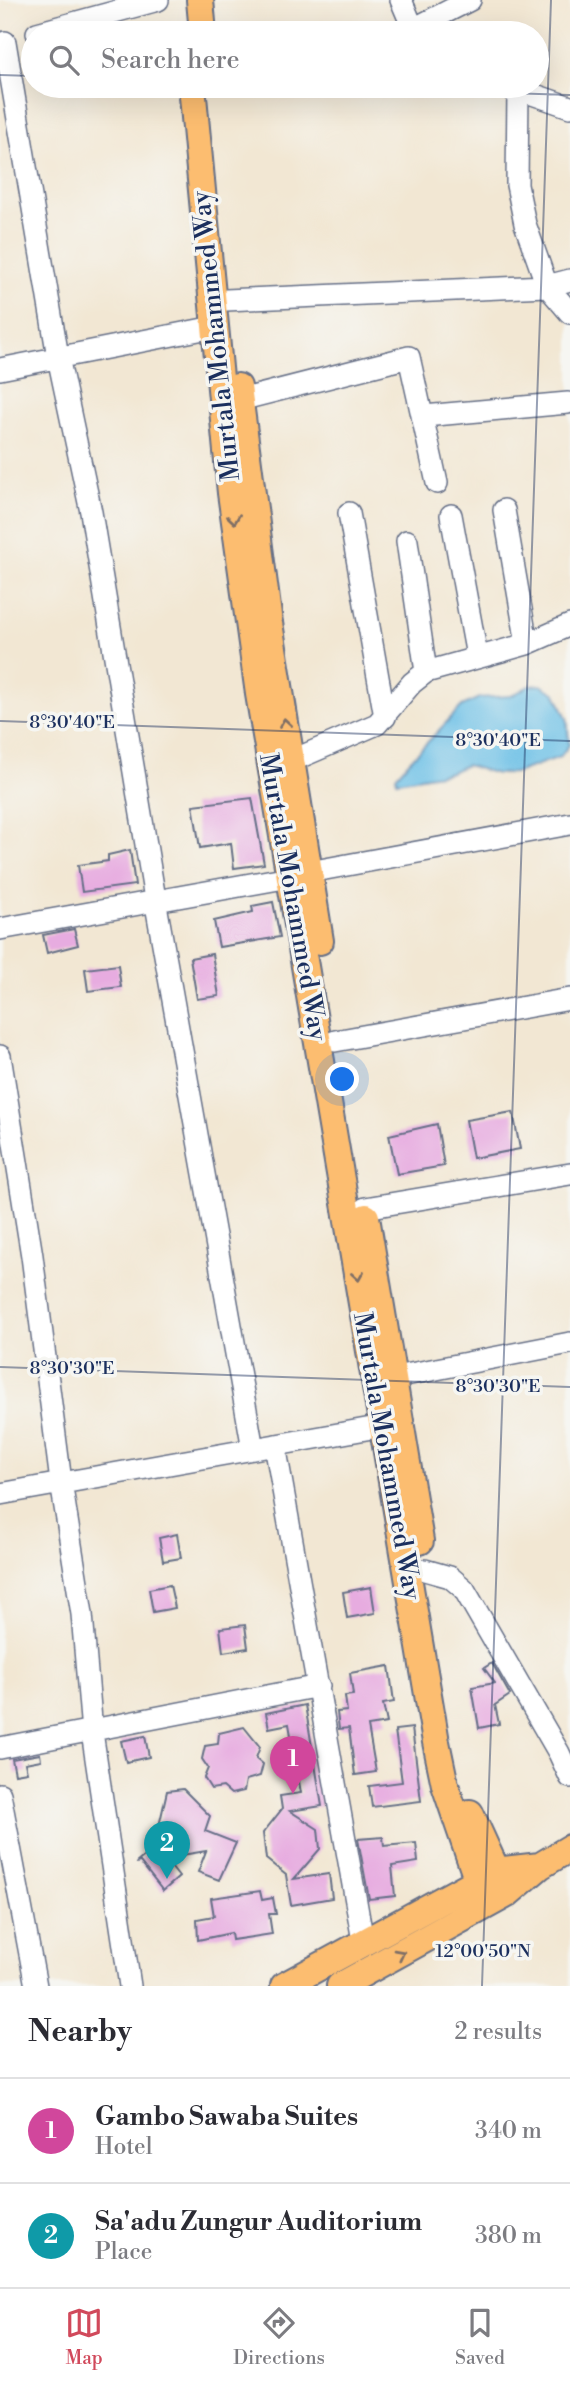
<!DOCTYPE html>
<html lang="en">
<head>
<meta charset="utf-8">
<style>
  :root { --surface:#fff; --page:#f2f2f3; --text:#2b2b33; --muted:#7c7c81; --line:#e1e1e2; --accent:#d1495b }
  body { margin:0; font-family:"Libre Bodoni",serif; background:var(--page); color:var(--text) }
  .you { position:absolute; left:343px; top:1080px; width:24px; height:24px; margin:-18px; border:5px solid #fff; border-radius:50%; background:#1a73e8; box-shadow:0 0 0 10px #1a73e833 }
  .badge { display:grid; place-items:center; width:46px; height:46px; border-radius:50%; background:var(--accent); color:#fff; font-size:23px; font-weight:700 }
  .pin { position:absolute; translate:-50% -58px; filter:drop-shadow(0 2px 4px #0008) }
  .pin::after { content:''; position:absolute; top:37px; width:24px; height:21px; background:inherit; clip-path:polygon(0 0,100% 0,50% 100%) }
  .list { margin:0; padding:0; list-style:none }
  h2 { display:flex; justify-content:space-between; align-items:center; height:91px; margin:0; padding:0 28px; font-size:30px }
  h2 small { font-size:23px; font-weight:400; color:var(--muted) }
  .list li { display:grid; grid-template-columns:46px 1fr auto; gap:21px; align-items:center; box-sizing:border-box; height:105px; padding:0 28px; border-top:2px solid var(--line) }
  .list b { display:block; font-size:26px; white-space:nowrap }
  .list p { margin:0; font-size:23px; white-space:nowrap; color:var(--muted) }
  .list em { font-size:23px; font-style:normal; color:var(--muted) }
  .icon { flex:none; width:38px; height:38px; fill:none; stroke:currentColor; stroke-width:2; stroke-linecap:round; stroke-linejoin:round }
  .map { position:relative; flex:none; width:570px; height:1986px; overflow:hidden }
  .search { position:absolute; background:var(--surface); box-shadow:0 7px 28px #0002; left:21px; right:21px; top:21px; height:77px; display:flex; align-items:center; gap:18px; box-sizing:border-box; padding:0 24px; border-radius:38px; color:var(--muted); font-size:26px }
  .sheet { height:301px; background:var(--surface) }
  nav { display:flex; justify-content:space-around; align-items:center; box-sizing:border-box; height:98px; border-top:2px solid var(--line); background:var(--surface); font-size:19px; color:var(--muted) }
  nav a { display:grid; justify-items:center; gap:4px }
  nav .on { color:var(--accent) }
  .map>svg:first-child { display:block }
</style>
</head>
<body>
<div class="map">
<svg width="570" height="1986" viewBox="0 0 570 1986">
  <rect width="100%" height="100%" fill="#f6f6f2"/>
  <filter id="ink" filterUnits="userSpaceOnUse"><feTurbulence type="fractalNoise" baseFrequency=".0143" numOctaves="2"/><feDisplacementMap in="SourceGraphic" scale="14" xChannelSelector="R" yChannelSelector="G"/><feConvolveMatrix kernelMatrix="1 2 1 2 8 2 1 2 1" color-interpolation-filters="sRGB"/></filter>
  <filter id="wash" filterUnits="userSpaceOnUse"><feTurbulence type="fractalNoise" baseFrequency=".00686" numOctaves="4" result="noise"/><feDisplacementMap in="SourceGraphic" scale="28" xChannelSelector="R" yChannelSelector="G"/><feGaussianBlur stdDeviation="1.57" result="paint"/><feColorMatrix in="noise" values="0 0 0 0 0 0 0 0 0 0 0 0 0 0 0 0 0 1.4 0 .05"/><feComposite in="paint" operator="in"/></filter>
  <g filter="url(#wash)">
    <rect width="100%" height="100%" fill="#f2e7d3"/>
    <path fill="#6abfe6" stroke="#4277a2" stroke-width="2" d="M541,685L556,694L567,718L569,745L560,757L515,773L497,774L466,765L451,772L397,781L396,776L404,767L462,706L479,698L511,696L529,686Z"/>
    <g id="blocks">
      <path fill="#e7ace0" d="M252,798L264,864L234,868L231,843L200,848L193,805Z
        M130,850L135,885L82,892L78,865L108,861V855Z
        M273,902L280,937L219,947L214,921L253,912L252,906Z
        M74,929L78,945L47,953L43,935Z
        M212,954L219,996L197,999L190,958Z
        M118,965L121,987L88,991L85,969Z
        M513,1112L520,1149L473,1158L466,1120Z
        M437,1124L444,1166L397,1174L389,1135Z
        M177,1534L181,1558L163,1561L159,1538Z
        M170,1585L175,1608L153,1612L149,1589Z
        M371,1587L375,1613L347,1618L343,1592Z
        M245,1625L248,1648L223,1652L220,1628Z
        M492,1663L510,1695L495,1705L499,1724L479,1728L472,1687L495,1683L484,1668Z
        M389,1666L394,1702L383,1704L387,1723L368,1726L376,1772L355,1775L349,1728L339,1729L337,1712L347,1711L345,1696L353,1695L350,1673Z
        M305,1705L322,1806L290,1811L318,1829L320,1849L294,1879L329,1874L332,1898L291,1905L286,1875L266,1859L263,1833L282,1809L280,1796L301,1793L289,1724L269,1728L266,1713Z
        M244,1727L260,1747L256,1758L263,1764L260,1776L246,1780L244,1791L231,1794L223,1787L211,1789L204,1778L208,1768L202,1759L205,1746L218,1744L219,1733Z
        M412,1728L421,1801L372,1807L369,1786L402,1782L395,1730Z
        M145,1736L149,1757L126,1762L121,1741Z
        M40,1754L41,1760L25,1763L27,1772L15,1774L12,1759Z
        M183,1789L210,1816L205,1831L236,1843L219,1880L198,1872L206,1851L164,1858L179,1877L163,1891L140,1862L136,1863L166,1838L159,1826L167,1791Z
        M383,1837L384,1846L416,1843L418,1862L392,1866L395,1896L369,1899L358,1839Z
        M260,1891L262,1900L273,1898L276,1914H269L272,1934L232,1940L231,1933L198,1940L197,1919L214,1916L211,1898Z"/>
    </g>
  </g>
  <g filter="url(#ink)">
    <use href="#blocks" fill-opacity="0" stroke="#666f87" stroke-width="2"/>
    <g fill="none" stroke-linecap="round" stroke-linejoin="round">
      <g stroke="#666f87" stroke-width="24">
        <path id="minor" d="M401,0L415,33
          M413,29L470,0
          M37,33L158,0
          M5,42L58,357L91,512L155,899L253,1449
          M509,86L570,107
          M518,89L517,185L525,224L547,286L570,313
          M226,300L547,286L570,280
          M0,369L214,327
          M240,400L409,357L437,483
          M424,416L568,403
          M504,510L527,644
          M349,513L385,717
          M451,515L477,656
          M407,541L426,672
          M291,761L377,724L412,683L426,672L527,644L570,625
          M309,872L570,824
          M0,929L290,877
          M335,1041L570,999
          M0,1056L32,1256L61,1482L82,1614L92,1732L130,1986
          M365,1208L570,1174
          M395,1377L570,1343
          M275,1445L363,1941
          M0,1494L383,1426
          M425,1570L450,1577L464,1589L559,1753L570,1777
          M0,1748L319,1686
          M0,1794L36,1986"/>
      </g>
      <g stroke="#666f87" stroke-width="30">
        <path id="major" d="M200,0L203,33
          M192,86L231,493L259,694L436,1742L445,1785L486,1905
          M238,387L269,623L320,941
          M366,1217L420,1541
          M470,1813L507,1894
          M284,1986L495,1871L540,1866
          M340,1986L507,1894L540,1866L570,1848"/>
      </g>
      <use href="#minor" stroke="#fff" stroke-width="21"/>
      <use href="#major" stroke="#fcbd6f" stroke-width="26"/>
    </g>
    <defs><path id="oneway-chevron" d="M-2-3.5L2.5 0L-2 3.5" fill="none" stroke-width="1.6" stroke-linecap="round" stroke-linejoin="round" transform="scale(1.75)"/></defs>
    <g stroke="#806f66">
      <use href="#oneway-chevron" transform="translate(234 519) rotate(82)"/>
      <use href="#oneway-chevron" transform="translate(285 723) rotate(-99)"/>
      <use href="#oneway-chevron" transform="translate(358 1276) rotate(81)"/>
      <use href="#oneway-chevron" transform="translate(400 1954) rotate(-28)"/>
    </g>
  </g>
  <path fill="none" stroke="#1b2f5e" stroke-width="2" stroke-opacity="0.45" d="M0,75L33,76M306,86L570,95M0,721L570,741M0,1367L570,1387M482,1986L551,0"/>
  <g text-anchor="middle" stroke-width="7" stroke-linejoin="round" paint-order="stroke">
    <g font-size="26" fill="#1b2f5e" stroke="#f6f6f2">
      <text transform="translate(215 336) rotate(-96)" y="9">Murtala Mohammed Way</text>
      <text transform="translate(294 897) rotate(80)" y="9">Murtala Mohammed Way</text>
      <text transform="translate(388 1456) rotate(80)" y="9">Murtala Mohammed Way</text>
    </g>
  </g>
  <g font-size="18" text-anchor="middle" fill="#1b2f5e" stroke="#f6f6f2" stroke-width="7" stroke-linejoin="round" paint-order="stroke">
    <text x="72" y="728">8°30'40"E</text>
    <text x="498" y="746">8°30'40"E</text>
    <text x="72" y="1374">8°30'30"E</text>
    <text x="498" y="1392">8°30'30"E</text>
    <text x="483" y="1957">12°00'50"N</text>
  </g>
</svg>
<div class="you"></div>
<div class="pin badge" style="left:293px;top:1794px;background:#d1479c">1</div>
<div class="pin badge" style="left:167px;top:1879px;background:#0f9aa8">2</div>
<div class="search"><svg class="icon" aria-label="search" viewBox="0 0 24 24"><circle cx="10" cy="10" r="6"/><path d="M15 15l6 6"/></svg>Search here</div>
</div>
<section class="sheet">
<h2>Nearby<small>2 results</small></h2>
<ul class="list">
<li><span class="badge" style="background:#d1479c">1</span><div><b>Gambo Sawaba Suites</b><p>Hotel</p></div><em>340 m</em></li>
<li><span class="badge" style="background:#0f9aa8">2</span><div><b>Sa'adu Zungur Auditorium</b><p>Place</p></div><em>380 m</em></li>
</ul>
</section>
<nav>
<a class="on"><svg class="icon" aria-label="map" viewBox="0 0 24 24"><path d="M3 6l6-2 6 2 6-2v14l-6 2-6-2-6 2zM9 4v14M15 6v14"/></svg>Map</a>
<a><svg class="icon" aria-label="directions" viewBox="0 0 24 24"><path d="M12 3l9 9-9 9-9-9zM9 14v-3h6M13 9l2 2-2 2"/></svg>Directions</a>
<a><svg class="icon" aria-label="saved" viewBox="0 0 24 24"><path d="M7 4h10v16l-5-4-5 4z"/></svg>Saved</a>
</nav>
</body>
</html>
